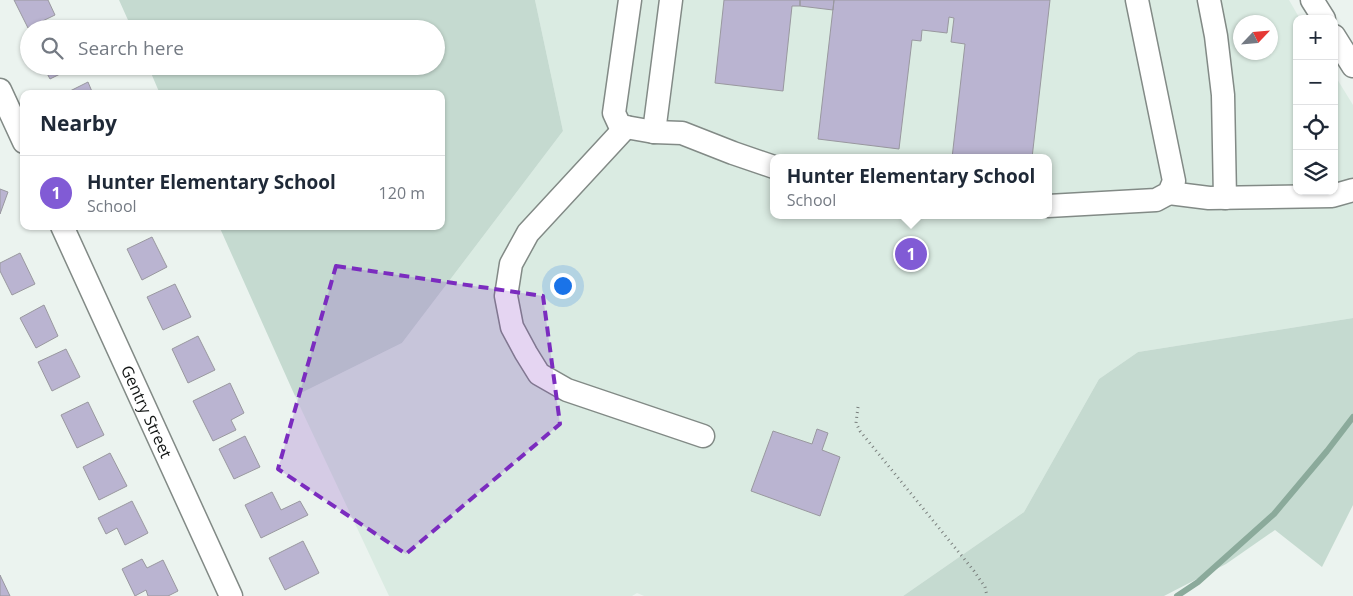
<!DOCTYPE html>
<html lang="en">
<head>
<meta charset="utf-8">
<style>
  :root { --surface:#fff; --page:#f2f2f3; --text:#1f2937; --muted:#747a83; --line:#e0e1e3; --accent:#815bd5 }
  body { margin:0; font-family:"Open Sans",sans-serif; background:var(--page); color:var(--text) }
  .controls { position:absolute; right:15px; top:15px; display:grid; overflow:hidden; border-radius:10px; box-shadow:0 1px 4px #0004 }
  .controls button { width:45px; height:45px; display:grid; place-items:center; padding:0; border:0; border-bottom:1px solid var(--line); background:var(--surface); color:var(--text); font:25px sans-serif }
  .compass { position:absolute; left:1233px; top:15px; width:45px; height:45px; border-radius:50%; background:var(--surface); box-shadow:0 1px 4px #0004; rotate:64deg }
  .you { position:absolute; left:562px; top:285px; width:18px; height:18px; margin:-12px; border:4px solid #fff; border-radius:50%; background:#1a73e8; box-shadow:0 0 0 8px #1a73e833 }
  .badge { display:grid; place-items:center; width:32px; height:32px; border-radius:50%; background:var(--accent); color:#fff; font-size:16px; font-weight:700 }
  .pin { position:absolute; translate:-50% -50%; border:2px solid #fff; box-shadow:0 1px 5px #0006 }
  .popup { position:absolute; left:770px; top:154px; width:282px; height:65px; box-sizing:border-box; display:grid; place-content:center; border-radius:10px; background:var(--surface); filter:drop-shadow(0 1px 4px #0005); font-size:16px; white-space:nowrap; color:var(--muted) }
  .popup b { font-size:19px; color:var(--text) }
  .popup::after { content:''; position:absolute; left:50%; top:100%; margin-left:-10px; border:10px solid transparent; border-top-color:var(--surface) }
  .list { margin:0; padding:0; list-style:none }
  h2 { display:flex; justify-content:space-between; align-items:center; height:65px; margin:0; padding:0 20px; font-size:21px }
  h2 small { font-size:16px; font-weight:400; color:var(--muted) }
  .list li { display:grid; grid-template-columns:32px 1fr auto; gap:15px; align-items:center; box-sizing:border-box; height:75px; padding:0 20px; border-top:1px solid var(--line) }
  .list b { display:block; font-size:19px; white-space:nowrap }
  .list p { margin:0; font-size:16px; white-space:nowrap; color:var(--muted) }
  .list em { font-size:16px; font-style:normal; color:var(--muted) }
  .icon { flex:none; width:28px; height:28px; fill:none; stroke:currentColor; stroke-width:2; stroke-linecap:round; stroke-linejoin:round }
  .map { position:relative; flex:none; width:1353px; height:596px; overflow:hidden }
  .search { position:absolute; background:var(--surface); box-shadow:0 1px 4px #0004; left:20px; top:20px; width:425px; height:55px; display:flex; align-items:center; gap:12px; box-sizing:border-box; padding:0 18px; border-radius:28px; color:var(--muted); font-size:19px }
  .panel { position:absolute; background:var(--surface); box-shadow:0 1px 4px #0004; left:20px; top:90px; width:425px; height:140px; border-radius:10px }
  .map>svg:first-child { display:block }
</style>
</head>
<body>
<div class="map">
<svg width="1353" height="596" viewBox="0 0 1353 596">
  <rect width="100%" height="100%" fill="#ebf3ef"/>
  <path fill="#daebe2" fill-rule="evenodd" d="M535,0H1289L1300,19H1297V191H1334V74L1353,105V318L1138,352L1099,379L1024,512L903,596H644L637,593L632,596H389L295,396L402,343L563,131ZM1240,22H1270V52H1240ZM774,158H1048V215H774Z"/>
  <path fill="#c5dad0" d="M119,0H535L563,131L402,343L295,396L219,226H441V94H160L148,66H436V29H132Z
    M1353,318V505L1322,567L1275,530L1226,564L1164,596H903L1024,512L1099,379L1138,352Z"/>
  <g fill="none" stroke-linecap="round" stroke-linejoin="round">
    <path stroke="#8baa9b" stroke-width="6" d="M1177,596L1198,582L1274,514L1327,451L1353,417"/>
  </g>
  <path fill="#bab4d1" stroke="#99989f" d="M14,0H48L55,15L28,28Z
    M724,0H800V6H792L783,91L715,83Z
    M800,0H834L833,10L800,6Z
    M834,0H1050L1032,158H952L965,44L951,42L954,18L949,17L947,33L922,30L921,41L912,40L899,149L818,139Z
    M43,66H76L50,79Z
    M88,82L93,94H64Z
    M0,189L8,192L0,214Z
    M152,237L167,267L142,280L127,249Z
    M20,253L35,284L12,295L0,271V263Z
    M175,284L191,317L163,330L147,297Z
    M44,305L58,336L36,348L20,318Z
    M198,336L215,370L188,383L172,349Z
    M66,349L80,377L52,391L38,362Z
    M230,383L244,413L231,420L236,430L213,441L193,401Z
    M88,402L104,435L77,448L61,415Z
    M817,429L828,433L822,450L840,457L820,516L751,491L773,431L812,444Z
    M245,436L260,467L234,479L219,449Z
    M110,453L127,486L99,500L83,467Z
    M272,492L281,510L300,501L308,515L261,538L245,505Z
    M132,501L148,533L125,545L117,528L106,534L98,518Z
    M303,541L319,573L285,590L269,558Z
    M142,559L147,568L163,560L178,591L168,596H148L146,590L135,596L122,569Z
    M0,575L10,596H0Z"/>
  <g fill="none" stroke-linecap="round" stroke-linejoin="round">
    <g stroke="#828a86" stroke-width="25">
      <g id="minor">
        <path d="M630,0L614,113L620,126L654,132L682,133L733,153L774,167"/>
        <path d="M1209,0L1216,36L1223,95L1225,198"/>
        <path d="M1312,0L1324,19"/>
        <path d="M1334,36L1353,66"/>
        <path d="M0,90L24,142"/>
        <path d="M626,127L528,233L511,264L506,296L512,327L526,353L539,374L567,390L703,436"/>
        <path d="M654,132L671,0"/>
        <path d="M1169,193L1209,198L1332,196L1353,190"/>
        <path d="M1048,206L1156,200L1169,193L1174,181L1137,0"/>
        <path id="s1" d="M62,226L231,596"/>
      </g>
    </g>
    <path stroke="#797e7c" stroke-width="3" stroke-dasharray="1 4" stroke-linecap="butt" d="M858,407L856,423L860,431L974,571L985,587L987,596"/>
    <use href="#minor" stroke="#fff" stroke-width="22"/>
  </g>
  <path fill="#7b2cbf" fill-opacity="0.2" stroke="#7b2cbf" stroke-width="4" stroke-dasharray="10 6" stroke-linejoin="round" d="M336,266L543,296L560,424L406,554L278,469Z"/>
  <g text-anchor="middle" stroke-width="4" stroke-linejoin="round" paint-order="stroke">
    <g font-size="16" fill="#121514" stroke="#fff">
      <text dy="6" stroke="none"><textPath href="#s1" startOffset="204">Gentry Street</textPath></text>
    </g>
  </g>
</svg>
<div class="controls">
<button>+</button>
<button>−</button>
<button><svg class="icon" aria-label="locate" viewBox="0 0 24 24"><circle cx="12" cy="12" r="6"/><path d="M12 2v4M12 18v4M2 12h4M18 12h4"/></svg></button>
<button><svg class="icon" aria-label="layers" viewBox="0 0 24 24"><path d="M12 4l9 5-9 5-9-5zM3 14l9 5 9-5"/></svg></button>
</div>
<svg class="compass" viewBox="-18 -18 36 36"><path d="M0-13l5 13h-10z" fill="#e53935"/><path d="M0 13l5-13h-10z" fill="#747a83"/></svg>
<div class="you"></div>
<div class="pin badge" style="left:911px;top:254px">1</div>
<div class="popup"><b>Hunter Elementary School</b>School</div>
<div class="search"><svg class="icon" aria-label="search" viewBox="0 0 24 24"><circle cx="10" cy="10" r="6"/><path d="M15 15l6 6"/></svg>Search here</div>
<section class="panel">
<h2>Nearby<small></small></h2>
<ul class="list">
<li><span class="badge">1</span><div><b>Hunter Elementary School</b><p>School</p></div><em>120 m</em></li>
</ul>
</section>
</div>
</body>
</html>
